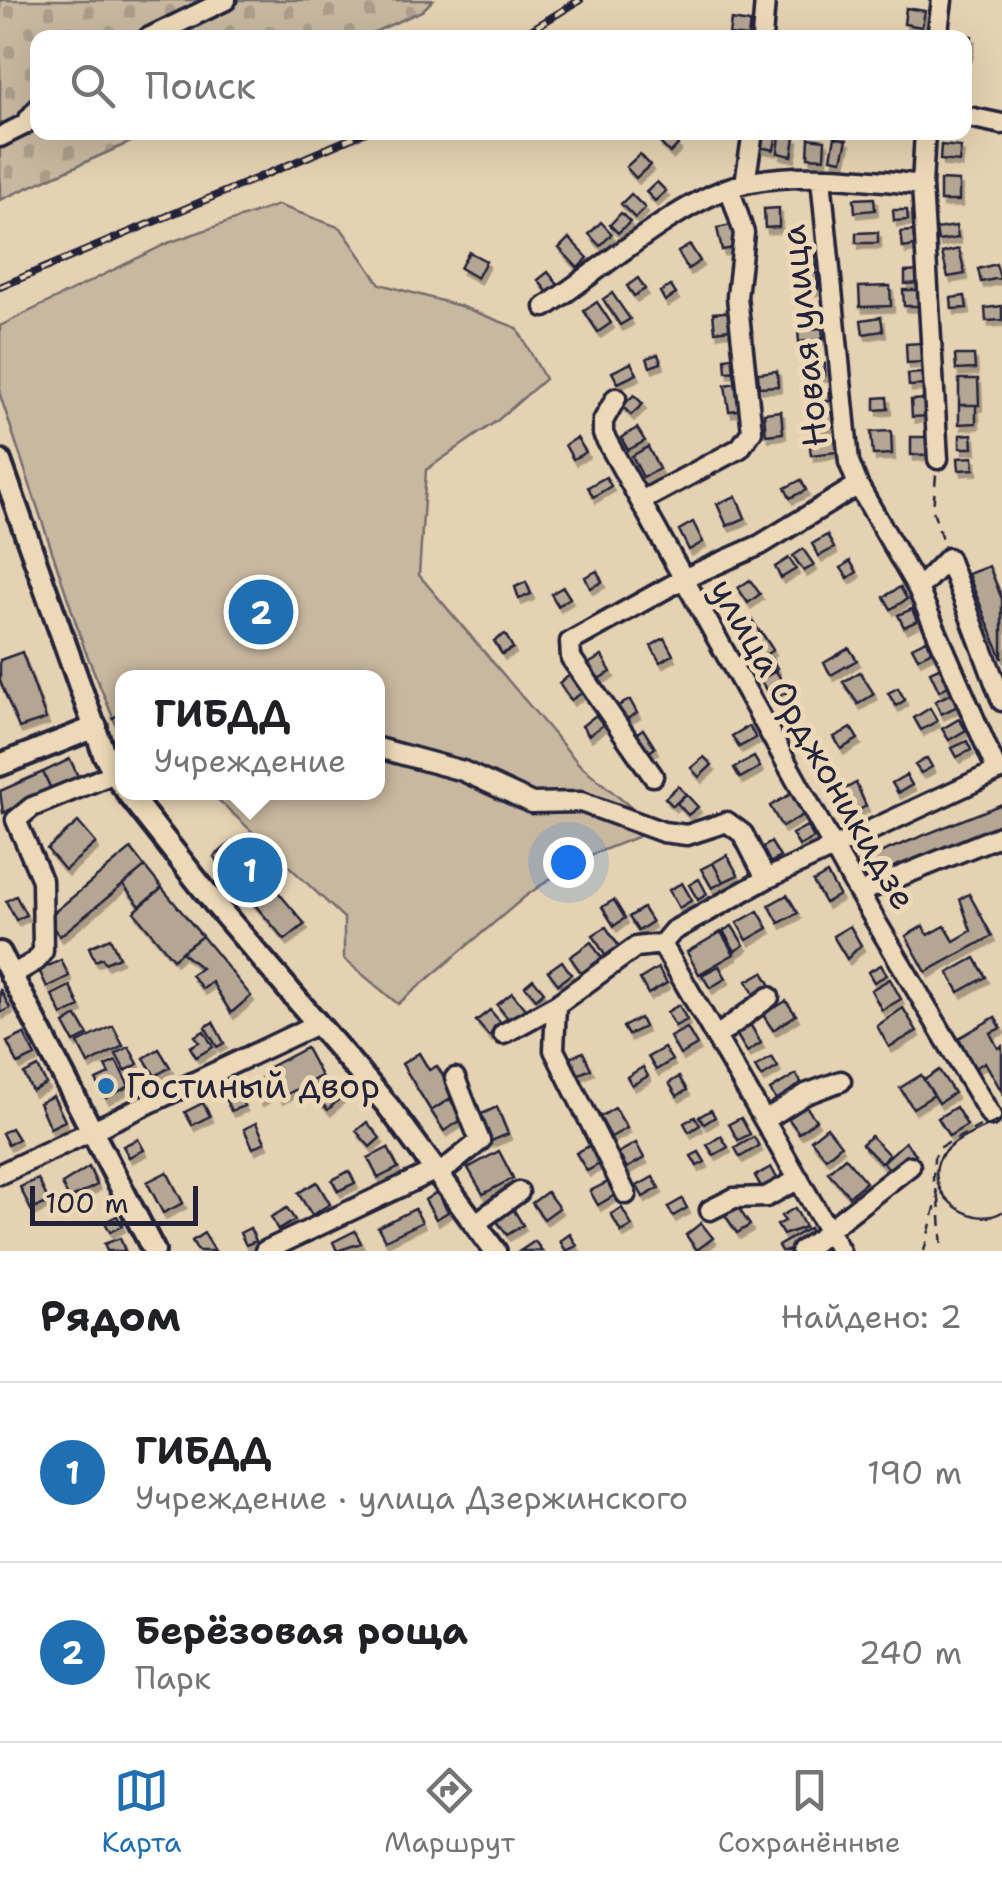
<!DOCTYPE html>
<html lang="ru">
<head>
<meta charset="utf-8">
<style>
  :root { --surface:#fff; --page:#f2f2f2; --text:#202124; --muted:#757577; --line:#e0e0e0; --accent:#1f6fb2 }
  body { margin:0; font-family:"Shantell Sans",sans-serif; background:var(--page); color:var(--text) }
  .scale { position:absolute; left:30px; bottom:25px; width:168px; box-sizing:border-box; padding-left:10px; border:5px solid #22223b; border-top:0; font-size:28px; line-height:35px; white-space:nowrap; color:#22223b; -webkit-text-stroke:8px #edd9b7; paint-order:stroke }
  .you { position:absolute; left:568px; top:862px; width:35px; height:35px; margin:-25px; border:8px solid #fff; border-radius:50%; background:#1a73e8; box-shadow:0 0 0 15px #1a73e833 }
  .badge { display:grid; place-items:center; width:65px; height:65px; border-radius:50%; background:var(--accent); color:#fff; font-size:32px; font-weight:700 }
  .pin { position:absolute; translate:-50% -50%; border:5px solid #fff; box-shadow:0 2px 10px #0006 }
  .popup { position:absolute; left:115px; top:670px; width:270px; height:130px; box-sizing:border-box; display:grid; place-content:center; border-radius:20px; background:var(--surface); filter:drop-shadow(0 2px 8px #0005); font-size:32px; white-space:nowrap; color:var(--muted) }
  .popup b { font-size:38px; color:var(--text) }
  .popup::after { content:''; position:absolute; left:50%; top:100%; margin-left:-20px; border:20px solid transparent; border-top-color:var(--surface) }
  .list { margin:0; padding:0; list-style:none }
  h2 { display:flex; justify-content:space-between; align-items:center; height:130px; margin:0; padding:0 40px; font-size:42px }
  h2 small { font-size:32px; font-weight:400; color:var(--muted) }
  .list li { display:grid; grid-template-columns:65px 1fr auto; gap:30px; align-items:center; box-sizing:border-box; height:180px; padding:0 40px; border-top:2px solid var(--line) }
  .list b { display:block; font-size:38px; white-space:nowrap }
  .list p { margin:0; font-size:32px; white-space:nowrap; color:var(--muted) }
  .list em { font-size:32px; font-style:normal; color:var(--muted) }
  .icon { flex:none; width:55px; height:55px; fill:none; stroke:currentColor; stroke-width:2; stroke-linecap:round; stroke-linejoin:round }
  .map { position:relative; flex:none; width:1002px; height:1251px; overflow:hidden }
  .search { position:absolute; background:var(--surface); box-shadow:0 10px 40px #0002; left:30px; right:30px; top:30px; height:110px; display:flex; align-items:center; gap:25px; box-sizing:border-box; padding:0 35px; border-radius:20px; color:var(--muted); font-size:38px }
  .sheet { height:490px; background:var(--surface) }
  nav { display:flex; justify-content:space-around; align-items:center; box-sizing:border-box; height:140px; border-top:2px solid var(--line); background:var(--surface); font-size:28px; color:var(--muted) }
  nav a { display:grid; justify-items:center; gap:5px }
  nav .on { color:var(--accent) }
  .map>svg:first-child { display:block }
</style>
</head>
<body>
<div class="map">
<svg width="1002" height="1251" viewBox="0 0 1002 1251">
  <defs>
    <pattern id="cemetery-stones" width="16" height="16" patternUnits="userSpaceOnUse" patternTransform="scale(2.5)"><rect width="16" height="16" fill="#c9b8a0"/><path d="M2 7V4a2 2 0 0 1 4 0v3zM10 15v-3a2 2 0 0 1 4 0v3z" fill="#ac9e8b"/></pattern>
    <filter id="shadow"><feDropShadow dx="3" dy="5.5" stdDeviation="0" flood-color="#0004"/></filter>
  </defs>
  <rect width="100%" height="100%" fill="#e5d2b2"/>
  <filter id="ink" filterUnits="userSpaceOnUse"><feTurbulence type="fractalNoise" baseFrequency=".01" numOctaves="2"/><feDisplacementMap in="SourceGraphic" scale="20" xChannelSelector="R" yChannelSelector="G"/><feConvolveMatrix kernelMatrix="1 2 1 2 8 2 1 2 1" color-interpolation-filters="sRGB"/></filter>
  <g filter="url(#ink)">
    <path fill="#c9b8a0" stroke="#766d6e" stroke-width="2.5" d="M278,205L341,228L380,284L460,306L517,328L545,379L498,420L426,470L419,575L579,764L657,829L578,860L527,895L398,1004L344,959V918L211,793L378,792V678H122V739L85,650L0,395V326L168,243Z"/>
    <path fill="url(#cemetery-stones)" stroke="#766d6e" stroke-width="2.5" d="M0,0H433L422,11L363,37L38,38V132L151,133L0,200Z"/>
    <path fill="#b5a694" stroke="#22223b" stroke-width="2.5" filter="url(#shadow)" d="M906,8L925,11L922,27L904,24Z
      M731,20L750,23L748,37L729,35Z
      M958,34L972,36L969,55L964,54V38Z
      M763,132H777L774,150L760,147Z
      M668,134L678,145L670,153L659,142Z
      M780,135L795,137L792,156L778,153Z
      M835,137L847,140L842,160L831,158Z
      M809,138L825,140L824,158L808,157Z
      M941,145L961,147L959,162L940,160Z
      M640,154L650,165L636,178L626,167Z
      M940,180L959,181V201H940Z
      M657,182L666,191L655,201L646,192Z
      M631,194L645,208L635,218L621,204Z
      M874,198L875,210L855,212L854,199Z
      M779,208V227L765,228L764,209Z
      M893,210H907L908,220L894,221Z
      M621,213L630,222L618,233L610,225Z
      M601,222L612,234L600,246L589,234Z
      M736,224L740,247L722,250L717,228Z
      M956,226L958,238L938,241L936,229Z
      M913,231L915,246L903,248L901,232Z
      M878,232V243H856V233Z
      M569,238L588,258L578,268L559,248Z
      M690,245L700,261L688,269L678,252Z
      M959,249L965,274L948,277L942,253Z
      M469,252L486,261L477,278L460,268Z
      M815,256L816,270L798,272L797,257Z
      M996,264L1000,278L981,282L978,269Z
      M920,271L921,283L905,284V272Z
      M548,272L559,286L549,294L538,280Z
      M817,273L818,289L801,290V274Z
      M638,278L645,289L634,296L627,286Z
      M671,286L676,294L665,301L660,292Z
      M890,286L891,306L860,307L859,287Z
      M903,290H920L921,306H904Z
      M612,293L630,319L620,325L603,299Z
      M965,296L967,308L952,309L951,298Z
      M597,302L611,323L598,332L584,311Z
      M1002,306V320L986,321L985,308Z
      M736,311L737,328L715,331L713,313Z
      M881,317L883,331L863,334L861,320Z
      M822,328L823,339L799,342L798,330Z
      M921,343L922,362L907,363L906,344Z
      M658,354L661,363L650,367L647,358Z
      M955,355H974L975,369L956,370Z
      M738,356L739,371L726,372L725,358Z
      M631,363L637,374L618,383L612,372Z
      M810,364H825V376L811,377Z
      M777,371L778,386L759,387L758,373Z
      M925,373V385L909,386L908,374Z
      M959,379H978L979,405H959Z
      M742,382L746,409L729,411L725,385Z
      M830,392V401L815,402V393Z
      M634,395L643,404L631,415L622,406Z
      M887,397L888,409L875,410V398Z
      M928,399L929,416L912,417L911,400Z
      M959,405H976V423L959,424Z
      M781,411L783,433L766,435L764,413Z
      M834,412V426L818,427L817,413Z
      M637,428L645,441L628,450L621,438Z
      M891,431L892,454L873,455L871,432Z
      M972,434L973,448H960V435Z
      M835,437L837,452L811,455L809,439Z
      M911,437H932V455H911Z
      M577,438L586,452L573,459L565,445Z
      M648,447L659,469L643,477L632,456Z
      M973,457L974,469L959,470L958,458Z
      M606,477L611,486L593,497L588,487Z
      M801,480L806,490L790,498L785,488Z
      M736,496L745,518L727,526L717,504Z
      M693,522L703,542L689,550L679,530Z
      M827,535L834,548L819,556L812,544Z
      M803,549L814,565L804,571L793,556Z
      M789,558L796,569L781,578L775,567Z
      M850,561L857,572L848,578L841,568Z
      M989,566L1002,599V659L968,574Z
      M597,571L602,582L590,588L585,577Z
      M750,580L760,594L748,603L738,588Z
      M526,582L531,594L519,599L515,587Z
      M563,587L570,598L558,606L551,594Z
      M900,587L907,599L891,609L884,597Z
      M912,609L917,621L904,627L898,615Z
      M752,620L760,632L743,642L736,629Z
      M762,633L773,650L756,661L745,644Z
      M505,634L513,648L502,654L494,641Z
      M664,638L673,655L660,662L651,646Z
      M926,640L932,651L918,658L912,647Z
      M849,648L857,660L831,675L824,663Z
      M22,652L46,719L19,728L0,681V660Z
      M602,656L611,672L596,680L588,664Z
      M771,658L777,668L764,675L758,665Z
      M941,667L950,685L939,691L930,672Z
      M776,671L784,684L769,694L760,680Z
      M860,672L874,694L858,704L843,682Z
      M570,675L582,693L571,700L559,683Z
      M898,688L905,700L896,706L888,693Z
      M787,692L794,703L781,711L774,699Z
      M952,693L958,706L941,714L935,701Z
      M630,700L637,713L623,721L616,707Z
      M930,708L937,721L921,730L914,718Z
      M596,715L603,725L589,735L582,726Z
      M959,719L966,730L949,740L942,729Z
      M749,726L756,738L739,747L732,736Z
      M851,728L858,739L841,749L834,737Z
      M643,729L655,748L646,754L634,735Z
      M967,741L971,750L957,757L952,748Z
      M704,757L712,765L699,777L691,768Z
      M754,757L760,767L740,778L734,768Z
      M927,758L932,767L921,773L915,765Z
      M70,759L79,779L52,791L43,772Z
      M43,772L52,791L3,813L0,791Z
      M906,775L912,785L898,793L892,783Z
      M856,783L866,806L844,819L835,803L849,795L845,789Z
      M678,786L686,794L673,806L665,798Z
      M686,794L698,807L688,815L677,803Z
      M791,794L803,815L782,827L770,806Z
      M1002,804V828L866,883L857,862Z
      M78,822L96,843L65,870L47,849Z
      M807,826L814,838L799,846L792,834Z
      M234,840L305,924L285,940L214,857Z
      M771,842L780,857L768,864L759,850Z
      M131,849L145,867L60,936L46,919Z
      M727,855L738,875L723,882L713,863Z
      M713,863L723,882L712,888L701,869Z
      M145,867L162,888L140,906L123,885Z
      M827,874L839,895L825,903L813,882Z
      M699,879L707,894L698,900L689,885Z
      M682,883L692,900L679,908L669,890Z
      M162,888L202,936L173,959L134,912Z
      M969,894L992,936L926,972L906,936L923,926L928,935L945,926L954,941L971,931L960,899Z
      M787,895L798,913L779,923L769,905Z
      M16,896L26,915L16,920L6,901Z
      M614,900L625,918L614,926L602,907Z
      M643,908L652,922L638,931L629,917Z
      M758,911L768,928L747,940L737,923Z
      M732,926L744,945L735,951L723,931Z
      M850,926L861,945L847,959L833,936Z
      M606,927L620,948L606,957L593,935Z
      M721,932L734,954L699,974L687,952Z
      M202,936L251,996L231,1013L212,982L203,989L191,975L201,968L181,952Z
      M110,938L119,957L105,963L102,958L95,961L89,947Z
      M591,942L603,960L582,974L570,957Z
      M975,958L986,977L959,992L948,973Z
      M61,960L69,976L47,987L39,970Z
      M562,961L571,974L558,984L548,971Z
      M881,965L887,975L874,982L868,972Z
      M719,966L726,978L710,988L702,975Z
      M658,968L667,983L648,994L640,979Z
      M763,972L773,989L756,998L747,981Z
      M533,979L544,992L536,999L525,986Z
      M890,979L901,999L882,1010L871,990Z
      M70,986L80,1007L62,1015L52,995Z
      M0,989L10,1008L0,1013Z
      M512,993L525,1009L510,1021L497,1005Z
      M772,1001L776,1007L786,1001L796,1015L773,1030L763,1015L767,1012L764,1007Z
      M679,1005L687,1020L675,1026L667,1012Z
      M903,1008L917,1031L889,1047L877,1026Z
      M490,1010L502,1024L489,1036L476,1021Z
      M77,1016L88,1035L74,1042L64,1024Z
      M995,1017L1001,1028L990,1033L998,1048L1002,1046V1092L985,1062L975,1068L959,1038Z
      M640,1018L644,1027L628,1035L623,1027Z
      M213,1022L224,1043L217,1047L205,1027Z
      M750,1024L761,1043L747,1052L735,1032Z
      M113,1026L123,1046L88,1064L78,1043Z
      M687,1028L697,1045L680,1055L670,1037Z
      M204,1031L213,1047L196,1057L190,1047L199,1042L195,1036Z
      M24,1034L35,1056L18,1064L7,1042Z
      M129,1047L138,1064L125,1071L116,1054Z
      M306,1048L321,1076L280,1098L264,1070Z
      M664,1048L672,1060L656,1070L648,1057Z
      M159,1049L170,1067L155,1076L144,1058Z
      M583,1052L591,1069L577,1075L569,1058Z
      M419,1053L429,1070L437,1066L455,1095L431,1111L402,1064Z
      M772,1057L778,1067L761,1077L755,1067Z
      M116,1061L129,1086L106,1098L96,1080L109,1074L105,1066Z
      M38,1067L46,1084L32,1091L24,1074Z
      M643,1067L648,1076L632,1085L627,1077Z
      M939,1070L954,1093L939,1103L924,1080Z
      M796,1074L806,1090L780,1106L770,1090Z
      M921,1075L934,1095L913,1108L900,1088Z
      M679,1077L687,1090L677,1096L669,1083Z
      M262,1078L271,1093L260,1101L251,1085Z
      M318,1083L330,1095L337,1088L343,1095L328,1110L310,1091Z
      M238,1091L244,1106L231,1111L224,1096Z
      M53,1096L65,1121L50,1128L39,1103Z
      M450,1099L463,1119L444,1131L431,1111Z
      M802,1101L816,1120L799,1133L785,1114Z
      M203,1103L210,1116L192,1125L185,1112Z
      M497,1107L508,1134L489,1142L477,1116Z
      M956,1107L967,1125L949,1136L938,1118Z
      M615,1108L627,1128L611,1137L600,1117Z
      M711,1110L715,1117L704,1124L699,1117Z
      M695,1117L700,1125L689,1132L684,1123Z
      M741,1118L750,1134L738,1140L729,1124Z
      M367,1122L380,1138L370,1147L356,1131Z
      M256,1123L265,1142L253,1148L244,1129Z
      M827,1127L841,1145L826,1158L811,1140Z
      M11,1128L18,1139L8,1145L2,1133Z
      M721,1136L728,1147L714,1155L707,1145Z
      M871,1136L889,1155L881,1163L862,1144Z
      M754,1137L759,1146L740,1157L735,1148Z
      M138,1139L144,1150L129,1157L123,1146Z
      M905,1142L916,1154L894,1174L883,1162Z
      M636,1143L644,1158L627,1168L618,1153Z
      M591,1145L601,1163L587,1171L576,1153Z
      M388,1148L398,1168L378,1178L368,1158Z
      M499,1151L513,1178L483,1194L468,1168Z
      M699,1152L705,1162L697,1166L691,1156Z
      M845,1157L866,1182L849,1196L828,1172Z
      M89,1167L97,1185L69,1199L62,1184Z
      M771,1167L780,1184L765,1193L755,1176Z
      M349,1171L355,1183L338,1191L332,1180Z
      M167,1172L183,1203L163,1213L147,1182Z
      M653,1177L659,1188L643,1197L637,1186Z
      M38,1179L49,1202L31,1210L20,1187Z
      M317,1182L330,1204L312,1215L298,1193Z
      M608,1182L615,1195L598,1205L590,1191Z
      M437,1192L448,1212L436,1219L425,1200Z
      M547,1192L559,1208L544,1219L532,1203Z
      M682,1199L687,1208L673,1216L668,1207Z
      M733,1200L750,1225L737,1233L721,1209Z
      M512,1207L523,1225L507,1235L495,1218Z
      M287,1208L295,1220L278,1230L271,1217Z
      M622,1208L632,1226L621,1232L611,1214Z
      M795,1208L805,1227L783,1235L777,1225L785,1221L781,1216Z
      M415,1209L422,1222L385,1240L378,1227Z
      M117,1216L122,1226L110,1232L105,1222Z
      M701,1223L713,1238L697,1250L686,1235Z
      M250,1228L256,1241L246,1245L240,1233Z
      M809,1228L815,1239L794,1251H781L778,1246Z
      M355,1231L361,1243L337,1251L333,1242Z
      M204,1233L215,1251H198L192,1241Z
      M570,1234L577,1246L566,1251L560,1241Z
      M120,1238L125,1251H107L104,1244Z
      M535,1241L542,1251H520Z"/>
    <g fill="none" stroke-linecap="round" stroke-linejoin="round">
      <g stroke="#22223b" stroke-width="25">
        <path id="minor" d="M148,38L226,0
          M762,38L765,0
          M937,38L942,0
          M964,116L1002,124
          M925,132L922,185L938,459
          M0,137L24,125L38,108
          M821,178L849,462L858,485L918,589L997,771
          M745,183L753,132
          M545,307C599,271 685,196 746,183C801,171 866,179 922,185
          M616,398L603,421V434L859,893L991,1116
          M643,500L740,448L752,431L737,297L744,233L730,190
          M918,589L948,558L1002,701
          M378,748L463,771L532,803L581,802L663,832L687,835L727,822L743,834L766,879
          M653,776L571,658L570,642L683,579L760,545L858,485
          M859,893L1002,835
          M662,944L840,1251
          M10,976L36,961L43,951L42,880L16,820L32,807L115,773
          M556,1005L554,1050L626,1194
          M503,1034L556,1005L636,947L662,944L673,931L766,879L1002,769
          M716,1037L769,997
          M765,1120L806,1094L841,1081
          M0,1174L317,1024
          M439,1174L480,1141L455,1078
          M710,1210L734,1198L766,1197L799,1179
          M476,1223L519,1192
          M828,1230L910,1166
          M265,1251L436,1170
          M801,1251L829,1232"/>
      </g>
      <g stroke="#22223b" stroke-width="28">
        <path id="major" d="M0,461L104,754L122,785
          M0,765L96,727
          M127,792L216,905L388,1106L495,1251
          M0,953L154,1251"/>
      </g>
      <path stroke="#22223b" stroke-width="2.5" stroke-dasharray="10 8" stroke-linecap="butt" d="M936,475L933,510L944,546
        M111,719L122,713
        M939,1198L942,1251
        M924,1251L938,1196L933,1180L934,1158L939,1148L980,1126"/>
      <use href="#minor" stroke="#edd9b7" stroke-width="18"/>
      <use href="#major" stroke="#edd9b7" stroke-width="20"/>
      <path stroke="#22223b" stroke-width="2.5" d="M1002,1119C985,1128 953,1139 942,1155C919,1189 970,1231 1002,1212"/>
      <g stroke="#22223b" stroke-width="8">
        <path id="rail" d="M518,38L580,0
          M0,287L366,132"/>
      </g>
      <use href="#rail" stroke="#edd9b7" stroke-width="4" stroke-dasharray="11" stroke-linecap="butt"/>
    </g>
  </g>
  <circle fill="#1f6fb2" stroke="#edd9b7" stroke-width="4" cx="106" cy="1086" r="10"/>
  <g text-anchor="middle" stroke-width="10" stroke-linejoin="round" paint-order="stroke">
    <g font-size="35" fill="#22223b" stroke="#edd9b7">
      <text transform="translate(804 336) rotate(-96)" y="12">Новая улица</text>
      <text transform="translate(813 744) rotate(60)" y="12">улица Орджоникидзе</text>
    </g>
    <g font-size="35" fill="#22223b" stroke="#edd9b7" text-anchor="start">
      <text x="126" y="1098">Гостиный двор</text>
    </g>
  </g>
</svg>
<div class="scale">100 m</div>
<div class="you"></div>
<div class="pin badge" style="left:250px;top:870px">1</div>
<div class="popup"><b>ГИБДД</b>Учреждение</div>
<div class="pin badge" style="left:261px;top:612px">2</div>
<div class="search"><svg class="icon" aria-label="search" viewBox="0 0 24 24"><circle cx="10" cy="10" r="6"/><path d="M15 15l6 6"/></svg>Поиск</div>
</div>
<section class="sheet">
<h2>Рядом<small>Найдено: 2</small></h2>
<ul class="list">
<li><span class="badge">1</span><div><b>ГИБДД</b><p>Учреждение · улица Дзержинского</p></div><em>190 m</em></li>
<li><span class="badge">2</span><div><b>Берёзовая роща</b><p>Парк</p></div><em>240 m</em></li>
</ul>
</section>
<nav>
<a class="on"><svg class="icon" aria-label="map" viewBox="0 0 24 24"><path d="M3 6l6-2 6 2 6-2v14l-6 2-6-2-6 2zM9 4v14M15 6v14"/></svg>Карта</a>
<a><svg class="icon" aria-label="directions" viewBox="0 0 24 24"><path d="M12 3l9 9-9 9-9-9zM9 14v-3h6M13 9l2 2-2 2"/></svg>Маршрут</a>
<a><svg class="icon" aria-label="saved" viewBox="0 0 24 24"><path d="M7 4h10v16l-5-4-5 4z"/></svg>Сохранённые</a>
</nav>
</body>
</html>
